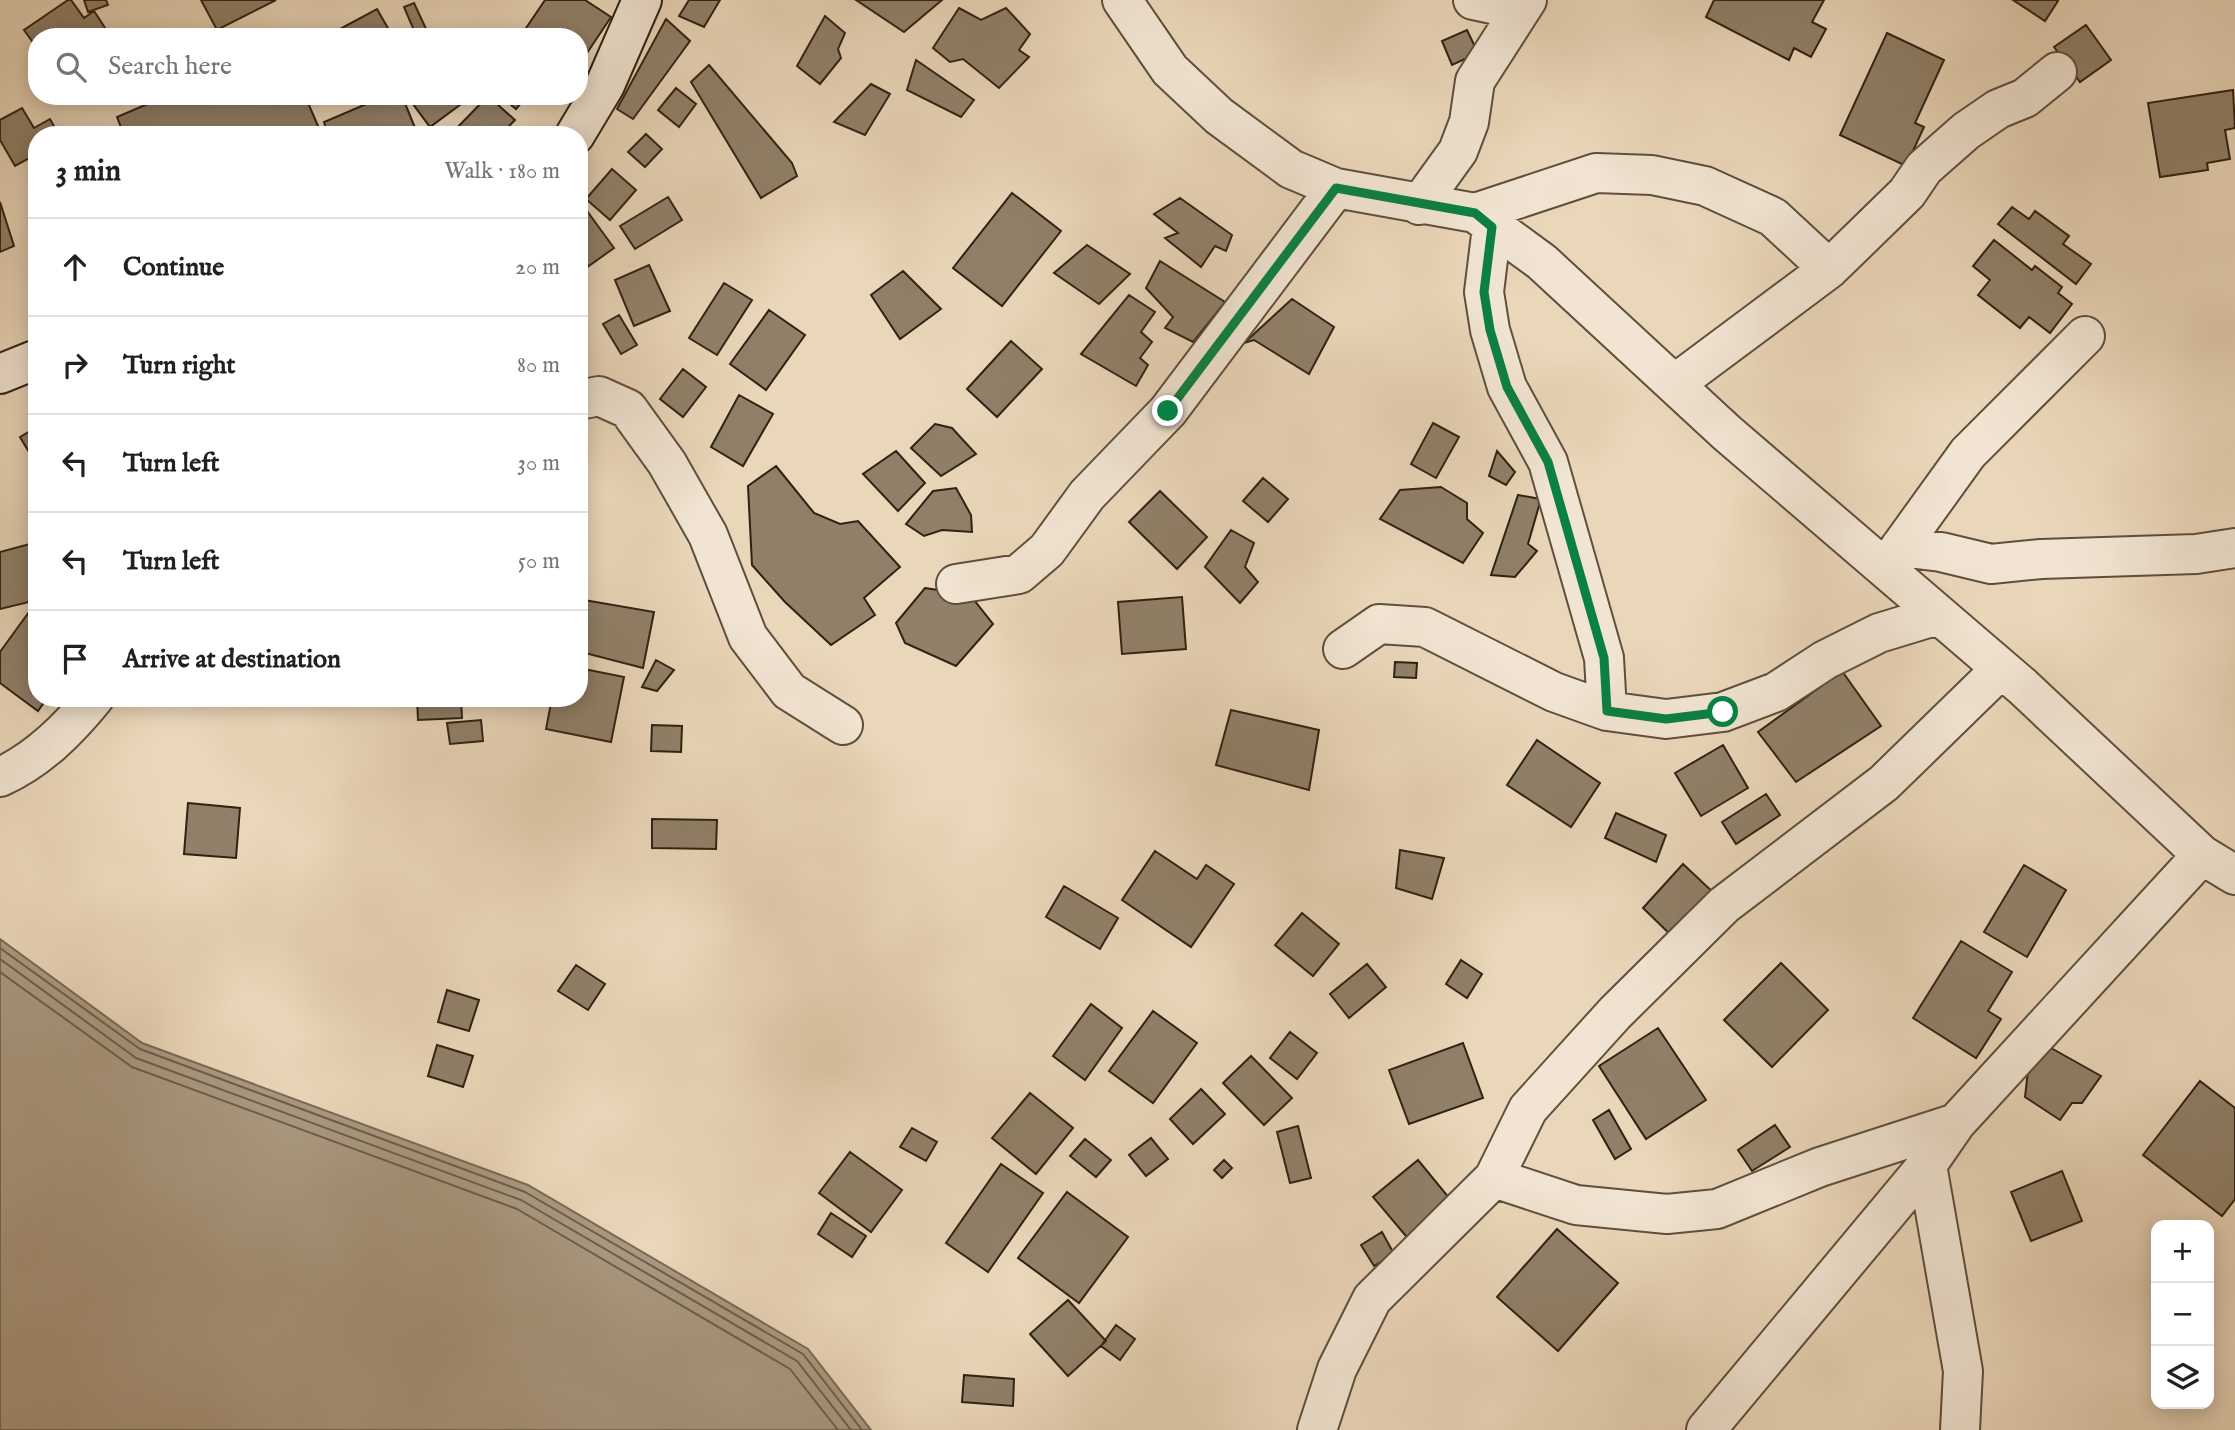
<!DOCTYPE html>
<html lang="en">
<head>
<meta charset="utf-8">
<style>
  :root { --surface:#fff; --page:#f2f2f2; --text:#202124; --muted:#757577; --line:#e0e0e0 }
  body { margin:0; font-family:"IM FELL English",serif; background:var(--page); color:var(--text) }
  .controls { position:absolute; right:21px; bottom:21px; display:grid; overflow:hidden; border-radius:14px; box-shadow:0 4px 18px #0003 }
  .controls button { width:63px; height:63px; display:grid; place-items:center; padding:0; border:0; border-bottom:2px solid var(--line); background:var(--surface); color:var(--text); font:35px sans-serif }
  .stop { position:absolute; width:21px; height:21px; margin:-16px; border:5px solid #0b8043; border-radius:50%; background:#fff }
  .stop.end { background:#0b8043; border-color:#fff; box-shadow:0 2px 7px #0008 }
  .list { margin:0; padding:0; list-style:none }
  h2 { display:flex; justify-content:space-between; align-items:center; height:91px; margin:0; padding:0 28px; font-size:30px }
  h2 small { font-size:23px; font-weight:400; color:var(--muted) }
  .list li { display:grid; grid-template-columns:46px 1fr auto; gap:21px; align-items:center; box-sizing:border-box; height:98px; padding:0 28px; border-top:2px solid var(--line) }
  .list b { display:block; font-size:26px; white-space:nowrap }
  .list em { font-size:23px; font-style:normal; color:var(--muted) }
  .icon { flex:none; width:38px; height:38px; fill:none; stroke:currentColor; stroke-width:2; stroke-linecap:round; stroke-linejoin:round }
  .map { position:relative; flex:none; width:2235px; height:1430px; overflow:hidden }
  .search { position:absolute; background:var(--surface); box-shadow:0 4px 18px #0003; left:28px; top:28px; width:560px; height:77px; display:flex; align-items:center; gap:18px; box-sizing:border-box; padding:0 24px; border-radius:28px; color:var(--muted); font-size:26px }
  .panel { position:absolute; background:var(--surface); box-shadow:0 4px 18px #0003; left:28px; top:126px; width:560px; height:581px; border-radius:28px }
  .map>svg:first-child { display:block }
</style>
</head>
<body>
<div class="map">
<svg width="2235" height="1430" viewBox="0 0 2235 1430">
  <rect width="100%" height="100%" fill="#ead6b9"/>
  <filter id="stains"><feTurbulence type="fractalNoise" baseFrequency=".00286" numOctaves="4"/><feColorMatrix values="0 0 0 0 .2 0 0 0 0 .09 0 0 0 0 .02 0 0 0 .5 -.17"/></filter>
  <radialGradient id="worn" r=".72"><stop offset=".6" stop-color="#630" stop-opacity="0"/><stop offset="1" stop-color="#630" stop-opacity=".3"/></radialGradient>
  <path fill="#aa9981" stroke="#796955" stroke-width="2" d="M0,939L142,1043L528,1185L808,1349L871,1430H0Z"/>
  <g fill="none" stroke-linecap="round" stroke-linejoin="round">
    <path stroke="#6c5e4a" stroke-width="2" d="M0,948L140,1049L525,1192L803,1354L862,1430
      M0,959L136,1058L521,1200L797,1361L851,1430
      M0,972L132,1067L517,1209L790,1369L838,1430"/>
  </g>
  <path fill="#908069" stroke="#2f2213" stroke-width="2" d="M68,0H71L84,18L94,11L111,37H37V48L24,30Z
    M84,0H106L108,5L88,12Z
    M201,0H276L217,30Z
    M545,0H585L611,17L579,65V37H520Z
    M689,0H720L704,27L679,16Z
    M856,0H942L904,32Z
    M1714,0H1824L1812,22L1826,29L1811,57L1794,48L1789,60L1706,17Z
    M2013,0H2056L2058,1L2045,21Z
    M414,3L427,31L416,35L404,7Z
    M959,8L981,20L1006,8L1030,34L1019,50L1029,57L999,88L963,59L950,62L933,48Z
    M377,9L393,37H344L340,29Z
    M825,16L845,33L838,49L841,58L820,84L797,66Z
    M666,19L690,41L633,119L617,109Z
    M2086,25L2111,60L2080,82L2054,47Z
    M1467,30L1478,53L1452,65L1442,41Z
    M1887,33L1944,60L1915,123L1924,127L1906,166L1840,135Z
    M916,60L974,100L961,117L907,90Z
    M709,65L792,163L797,176L761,198L691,82Z
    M871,84L890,94L865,135L834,122Z
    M676,88L696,104L679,127L658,110Z
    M2233,90L2235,128L2225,130L2230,159L2207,163L2208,170L2160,177L2148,103Z
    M166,96H305L322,135H124L117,117Z
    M385,96H402L418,135H328L324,122Z
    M407,96H472L430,127Z
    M488,96L515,120L500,135H450Z
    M500,96H527L516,109Z
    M22,108L34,128L50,119L59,135H37V154L15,166L0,140V120Z
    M646,134L662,149L645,167L628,152Z
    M612,169L636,190L610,220L586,199Z
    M1012,193L1061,231L1002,306L953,268Z
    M668,197L682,220L635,249L620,226Z
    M1180,198L1232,235L1226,251L1215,246L1201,267L1165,238L1178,233L1154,214Z
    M579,200L614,248L579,273Z
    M0,202L14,246L0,252Z
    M2012,207L2029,219L2035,211L2069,236L2063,244L2091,264L2076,284L1998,224Z
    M1994,240L2032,270L2035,266L2062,287L2058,293L2072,304L2050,333L2029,317L2020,328L1978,295L1990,280L1973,266Z
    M1087,245L1130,274L1099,304L1054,273Z
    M1160,261L1225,302L1193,342L1165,328L1173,317L1146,288Z
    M649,265L670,311L634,326L615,280Z
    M903,271L941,309L900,339L871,295Z
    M724,283L752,300L717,355L689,338Z
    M1129,295L1155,312L1141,332L1152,342L1140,358L1148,365L1136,386L1081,354Z
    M1292,299L1334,327L1309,374L1254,340L1244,343Z
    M769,310L805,335L766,390L730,364Z
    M619,315L637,345L621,354L603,324Z
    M1011,341L1042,369L997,417L967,389Z
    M683,369L706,387L683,417L660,399Z
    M739,395L773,414L743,466L711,447Z
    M1433,423L1459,437L1436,478L1411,464Z
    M935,424L952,428L976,454L941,476L911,448Z
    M37,427V461L35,462L20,437Z
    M896,451L925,483L898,511L863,474Z
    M1497,451L1515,472L1506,485L1489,476Z
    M776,466L814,513L840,524L858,521L900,567L864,598L875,615L831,645L785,602L752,565L748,486Z
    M1263,478L1288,499L1268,522L1243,501Z
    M1441,487L1467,503V519L1483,533L1463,563L1380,519L1400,490Z
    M956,488L971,515L972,532L942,530L924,536L906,524L933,491Z
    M1160,491L1207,537L1177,569L1129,522Z
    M1518,495L1541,499L1528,544L1537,551L1515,577L1491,575Z
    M1231,530L1254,543L1245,567L1258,582L1240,603L1205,567Z
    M37,542V600L0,609V552Z
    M925,588L970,595L993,624L956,666L905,643L896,623Z
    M1182,597L1186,649L1122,654L1118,602Z
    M584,600L654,612L643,668L581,652Z
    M34,605L37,607V698H47L38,711L0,683V652Z
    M656,660L674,670L657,691L642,687Z
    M1395,662L1417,663L1416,678L1394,677Z
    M579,668L624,677L611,742L546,729L552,698H579Z
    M1842,671L1881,726L1796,782L1758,732Z
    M417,698H461L462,718L418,720Z
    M1231,710L1319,730L1309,790L1216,765Z
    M481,720L483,741L450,744L447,723Z
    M652,725L682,726L681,752L651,751Z
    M1537,740L1600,783L1571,827L1507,785Z
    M1723,745L1748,788L1701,816L1675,773Z
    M1766,794L1780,815L1736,844L1722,822Z
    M188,803L240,808L236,858L184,854Z
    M1616,813L1666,835L1656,862L1605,838Z
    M652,819L717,820L716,849L652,848Z
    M1400,850L1444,858L1432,899L1396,888Z
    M1155,851L1197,879L1206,865L1234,884L1191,947L1122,900Z
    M1683,864L1717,896L1676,940L1643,908Z
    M2024,865L2066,890L2027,957L1984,932Z
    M1064,886L1118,918L1100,949L1046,917Z
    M1302,913L1339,944L1313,976L1275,945Z
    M1961,941L2012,972L1988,1011L2001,1019L1976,1058L1913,1018Z
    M1461,960L1482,974L1467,998L1446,984Z
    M1781,963L1828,1010L1772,1067L1724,1020Z
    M1367,964L1386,987L1349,1018L1330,994Z
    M576,965L605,984L588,1010L558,991Z
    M447,990L479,1000L469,1031L438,1022Z
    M1091,1004L1122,1028L1085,1080L1053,1056Z
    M1153,1011L1197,1043L1153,1103L1109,1071Z
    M1658,1028L1706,1100L1646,1139L1599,1066Z
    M1290,1032L1317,1053L1297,1079L1270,1058Z
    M1463,1043L1483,1098L1409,1124L1389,1070Z
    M437,1045L473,1056L463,1087L428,1076Z
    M2051,1048L2101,1076L2082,1103H2072L2060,1120L2025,1097L2029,1062Z
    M1251,1056L1292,1098L1264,1125L1223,1083Z
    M2200,1081L2235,1108V1199L2222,1216L2143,1155Z
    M1201,1089L1225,1114L1193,1144L1170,1119Z
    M1030,1093L1073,1128L1036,1174L992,1138Z
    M1609,1110L1631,1149L1615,1159L1593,1120Z
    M1775,1125L1790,1147L1752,1171L1738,1150Z
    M1298,1126L1311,1178L1290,1183L1277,1132Z
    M912,1128L937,1142L926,1161L900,1147Z
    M1151,1138L1168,1159L1146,1176L1129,1155Z
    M1085,1139L1111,1160L1096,1177L1070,1156Z
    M850,1152L902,1190L871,1232L819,1193Z
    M1224,1160L1232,1168L1222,1178L1214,1170Z
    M1418,1160L1455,1205L1411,1242L1373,1197Z
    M1001,1164L1043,1193L988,1272L946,1243Z
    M2062,1171L2082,1221L2031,1241L2011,1192Z
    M1067,1192L1128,1237L1079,1303L1018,1258Z
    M831,1213L866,1236L852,1257L818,1234Z
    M1557,1229L1618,1283L1558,1351L1497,1297Z
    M1382,1232L1394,1254L1374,1266L1361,1245Z
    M1068,1300L1106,1341L1068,1376L1030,1334Z
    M1116,1325L1135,1339L1120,1360L1101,1346Z
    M964,1375L1014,1379L1013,1406L962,1402Z"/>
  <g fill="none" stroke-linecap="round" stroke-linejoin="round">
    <g stroke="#5e4f3c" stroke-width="42">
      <path id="street" d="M1122,0L1170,70L1219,116L1291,169L1336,188L1475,213L1542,262L1727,433L2022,686L2202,855L2235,875
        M1473,0L1520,10
        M1419,205L1458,151L1469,122L1475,81L1527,0
        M1475,213L1596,173L1652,175L1705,186L1773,217L1829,269
        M1492,227L1484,292L1490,330L1507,387L1548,462L1604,658L1607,711
        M1676,383L1829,269L1907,193L1924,168L1966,131L1998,109L2025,98L2057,72
        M579,400L599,396L628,409L667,463L708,535L748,637L789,691L843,725
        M1900,547L1941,552L1991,564L2041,559L2196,554L2235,548
        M1888,564L1968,453L2085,336
        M956,584L1019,574L1047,550L1087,495L1168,411L1336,188
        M1343,649L1379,624L1425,627L1554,692L1607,711L1666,719L1723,712L1776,692L1825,660L1879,633L1938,615
        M0,777C38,760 68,730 94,698
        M1927,1165L1963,1371L1960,1430
        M1494,1178L1576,1205L1667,1214L1717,1209L1820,1167L1956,1123
        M1317,1430L1337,1369L1372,1299L1494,1178L1528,1109L1615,1013L1724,905L1884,783L2001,669
        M1706,1430L1927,1165L1956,1123L2202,855"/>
    </g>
    <g stroke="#2f2213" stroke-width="42">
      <path id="secondary" d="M575,135L605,85L642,0
        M0,374L37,359"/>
    </g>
    <use href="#street" stroke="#f1e4d2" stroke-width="38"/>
    <use href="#secondary" stroke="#f1e4d2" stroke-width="38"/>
  </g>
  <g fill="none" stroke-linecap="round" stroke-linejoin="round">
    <path stroke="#0b8043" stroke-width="9" d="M1168,411L1336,188L1475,213L1492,227L1484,292L1490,330L1507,387L1548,462L1604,658L1607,711L1666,719L1723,712"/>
  </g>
  <rect width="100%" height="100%" filter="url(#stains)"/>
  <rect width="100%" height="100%" fill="url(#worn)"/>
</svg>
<div class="controls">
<button>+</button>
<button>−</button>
<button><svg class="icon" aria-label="layers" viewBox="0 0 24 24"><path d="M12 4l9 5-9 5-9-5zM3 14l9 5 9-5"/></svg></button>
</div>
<div class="stop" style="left:1723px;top:712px"></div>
<div class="stop end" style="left:1168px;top:411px"></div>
<div class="search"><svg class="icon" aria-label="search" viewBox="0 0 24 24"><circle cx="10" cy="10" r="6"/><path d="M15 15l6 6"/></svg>Search here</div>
<section class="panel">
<h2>3 min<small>Walk · 180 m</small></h2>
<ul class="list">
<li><svg class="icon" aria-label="ahead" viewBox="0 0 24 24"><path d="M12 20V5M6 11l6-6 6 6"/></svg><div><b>Continue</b></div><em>20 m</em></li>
<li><svg class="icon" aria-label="right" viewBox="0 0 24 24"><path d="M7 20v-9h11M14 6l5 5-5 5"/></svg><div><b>Turn right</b></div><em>80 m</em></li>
<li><svg class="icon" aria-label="left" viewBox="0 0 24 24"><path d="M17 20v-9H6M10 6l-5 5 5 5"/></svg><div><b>Turn left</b></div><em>30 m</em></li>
<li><svg class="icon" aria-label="left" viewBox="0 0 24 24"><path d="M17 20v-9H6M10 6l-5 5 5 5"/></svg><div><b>Turn left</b></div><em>50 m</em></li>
<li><svg class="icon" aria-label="arrive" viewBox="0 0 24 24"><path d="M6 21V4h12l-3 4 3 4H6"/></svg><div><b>Arrive at destination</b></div></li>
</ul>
</section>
</div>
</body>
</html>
